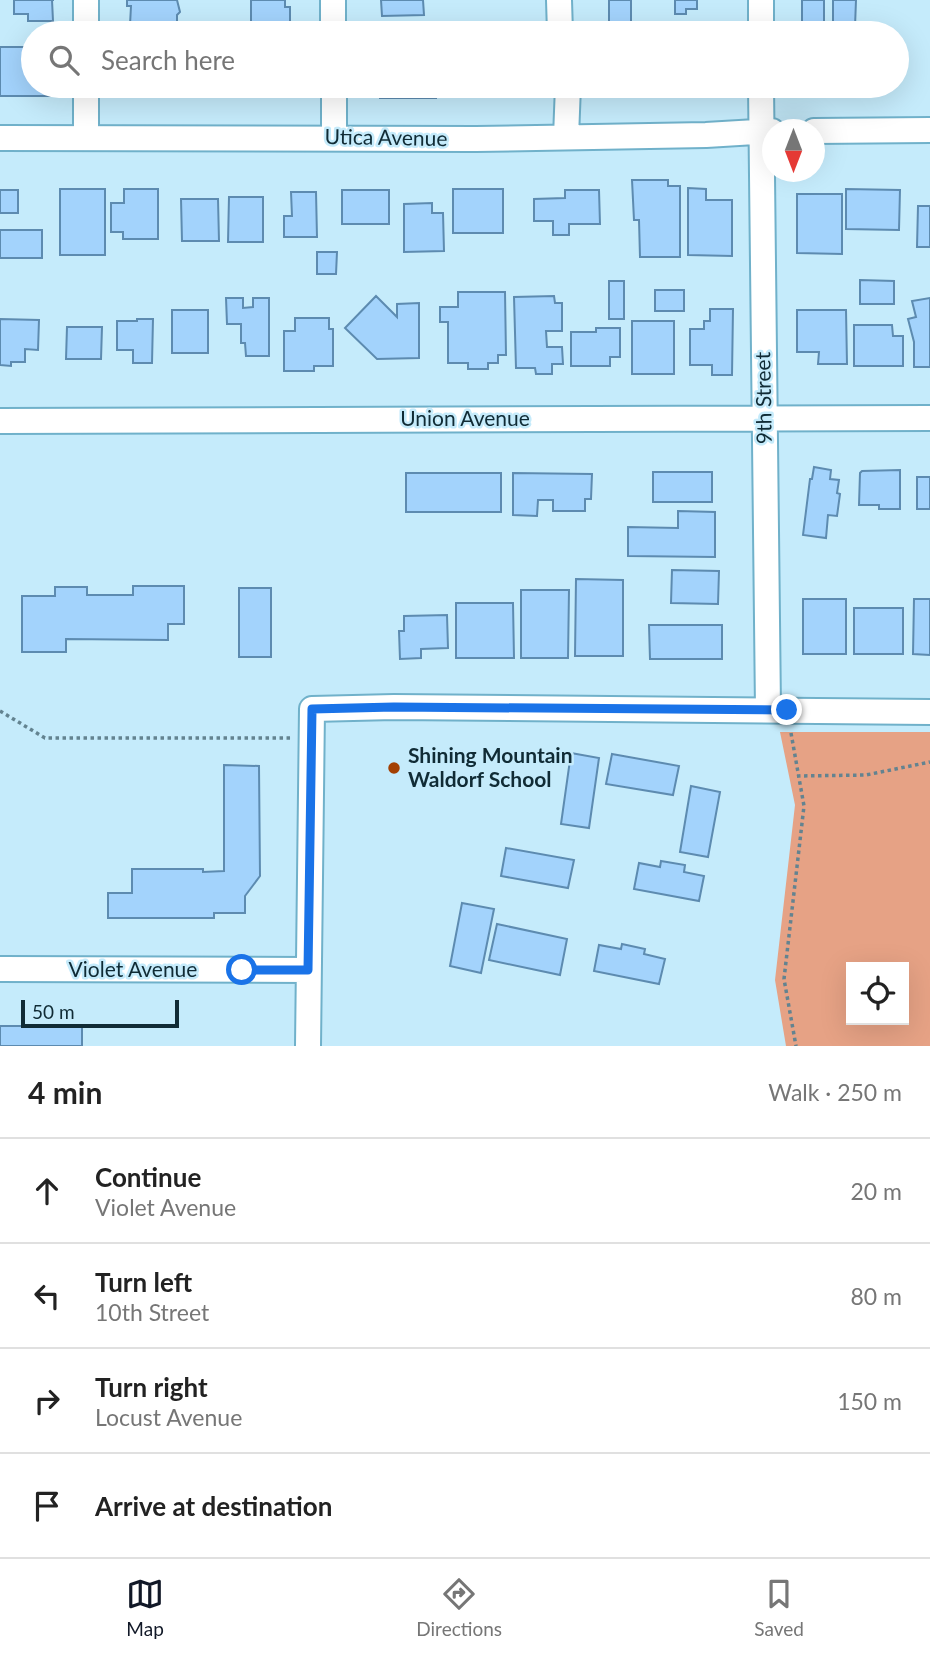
<!DOCTYPE html>
<html lang="en">
<head>
<meta charset="utf-8">
<style>
  :root { --surface:#fff; --page:#f2f2f2; --text:#222; --muted:#767676; --line:#e0e0e0; --accent:#111827 }
  body { margin:0; font-family:Lato,sans-serif; background:var(--page); color:var(--text) }
  .controls { position:absolute; right:21px; bottom:21px; display:grid; overflow:hidden; border-radius:0px; box-shadow:0 7px 28px #0002 }
  .controls button { width:63px; height:63px; display:grid; place-items:center; padding:0; border:0; border-bottom:2px solid var(--line); background:var(--surface); color:var(--text); font:35px sans-serif }
  .compass { position:absolute; left:762px; top:119px; width:63px; height:63px; border-radius:50%; background:var(--surface); box-shadow:0 7px 28px #0002; rotate:180deg }
  .scale { position:absolute; left:21px; bottom:18px; width:158px; box-sizing:border-box; padding-left:7px; border:4px solid #102b35; border-top:0; font-size:19px; line-height:24px; white-space:nowrap; color:#102b35; -webkit-text-stroke:5px #c5ebfb; paint-order:stroke }
  .stop { position:absolute; width:21px; height:21px; margin:-16px; border:5px solid #1a73e8; border-radius:50%; background:#fff }
  .stop.end { background:#1a73e8; border-color:#fff; box-shadow:0 2px 7px #0008 }
  .list { margin:0; padding:0; list-style:none }
  h2 { display:flex; justify-content:space-between; align-items:center; height:91px; margin:0; padding:0 28px; font-size:30px }
  h2 small { font-size:23px; font-weight:400; color:var(--muted) }
  .list li { display:grid; grid-template-columns:46px 1fr auto; gap:21px; align-items:center; box-sizing:border-box; height:105px; padding:0 28px; border-top:2px solid var(--line) }
  .list b { display:block; font-size:26px; white-space:nowrap }
  .list p { margin:0; font-size:23px; white-space:nowrap; color:var(--muted) }
  .list em { font-size:23px; font-style:normal; color:var(--muted) }
  .icon { flex:none; width:38px; height:38px; fill:none; stroke:currentColor; stroke-width:2; stroke-linecap:round; stroke-linejoin:round }
  .map { position:relative; flex:none; width:930px; height:1046px; overflow:hidden }
  .search { position:absolute; background:var(--surface); box-shadow:0 7px 28px #0002; left:21px; right:21px; top:21px; height:77px; display:flex; align-items:center; gap:18px; box-sizing:border-box; padding:0 24px; border-radius:38px; color:var(--muted); font-size:26px }
  .sheet { height:511px; background:var(--surface) }
  nav { display:flex; justify-content:space-around; align-items:center; box-sizing:border-box; height:98px; border-top:2px solid var(--line); background:var(--surface); font-size:19px; color:var(--muted) }
  nav a { display:grid; justify-items:center; gap:4px }
  nav .on { color:var(--accent) }
  .map>svg:first-child { display:block }
</style>
</head>
<body>
<div class="map">
<svg width="930" height="1046" viewBox="0 0 930 1046">
  <rect width="100%" height="100%" fill="#c5ebfb"/>
  <path fill="#e6a285" fill-rule="evenodd" d="M780,732H930V1046H786L775,980L795,805ZM851,967H904V1020H851Z"/>
  <path fill="#a3d3fc" stroke="#5d8bb0" stroke-width="2" d="M14,0H54H52L53,21H28V14H14Z
    M127,0H177L180,12L177,15V25H130L131,6H127Z
    M251,0H285V7H290V28H285V33H266V24H251Z
    M381,0H423L424,15L382,16Z
    M609,0H631V27H641V33H609Z
    M675,0H697V9H686V14H675Z
    M802,0H824V27H814V22H802Z
    M833,0H856L855,27H845V22H833Z
    M0,47H33V86H50V96H0Z
    M141,86H180V87H141Z
    M246,86H273V90H259L246,88Z
    M380,86H436V98H380Z
    M490,86H511V93H490Z
    M632,180H668V186H680V257H640L639,220H634Z
    M688,188L706,189V200H732V256L688,255Z
    M60,189H105V255H60Z
    M124,189H158V239H123V232H111V203H124Z
    M453,189H503V233H453Z
    M846,189L900,190L899,230L846,229Z
    M0,190H18V213H0Z
    M342,190H389V224H342Z
    M565,190H599L600,224H569V235H553V221H534V199L565,198Z
    M291,192H316L317,237H284V216H292Z
    M797,194H842V254L797,253Z
    M229,197H263V242H228Z
    M181,199H218L219,241H182Z
    M432,203V213H443L444,251L404,252V204Z
    M918,206H930V247H917Z
    M0,230H42V258H0Z
    M317,252H337L336,274H317Z
    M860,280L894,281V304H860Z
    M609,281H624V319H609Z
    M655,290H684V311H655Z
    M458,292H505L506,355H498V363H488V369H468V363H448V322H440V307H458Z
    M376,296L397,317V304L419,303V358L377,359L345,328Z
    M554,296L555,303H562V331H546L547,347H562L563,364H552V374H536L535,368H516L514,297Z
    M226,298H243V308L253,307V298H269V356H246L245,343H241V324H227Z
    M930,298V367H914V342L908,319L916,317L912,301Z
    M710,309H733L732,375H712V365H690V329H704V321H710Z
    M172,310H208V353H172Z
    M797,310H846L847,364H818L819,352H797Z
    M295,318H329V329H333V366H314V371H284V331H295Z
    M0,319L39,320L38,350L25,349V362H11V366L0,365Z
    M137,319H153L152,363H133V350H117V321H137Z
    M632,321H674V374H632Z
    M854,325H892L893,336H903V366H854Z
    M67,327H102L101,359H66Z
    M596,328H620V357H610V366H571V332H596Z
    M814,467L831,470L830,479L839,480L837,493L840,494L837,516L828,515L826,538L803,535L810,479H812Z
    M900,470V509H879V505H859L860,473L862,471Z
    M653,472H712V502H653Z
    M406,473H501V512H406Z
    M513,473L592,474L591,499H585V511H553V500H538L537,516L513,515Z
    M917,477H930V509H917Z
    M678,511L715,512V557L628,556V527L678,528Z
    M672,570L719,571L718,604L671,603Z
    M576,579L623,580V656H575Z
    M133,586H184V624H168V640L66,639V652H22V596H55V587H87V595H133Z
    M239,588H271V657H239Z
    M521,590H569L568,658H521Z
    M803,599H846V654H803Z
    M914,599H930V655L913,654Z
    M456,603H513L514,658H456Z
    M854,608H903V654H854Z
    M447,615L448,648L421,649V658L400,659L399,631H404V616Z
    M649,625H722V659H650Z
    M571,753L599,758L589,828L561,824Z
    M612,754L679,766L673,795L606,784Z
    M224,765L259,766L260,876L245,896V913H214V918H108V893H132V869H203V872L224,871Z
    M691,786L720,792L708,857L680,852Z
    M506,848L574,860L568,888L501,876Z
    M661,861L685,865L684,872L704,876L699,901L634,889L639,863L660,867Z
    M462,903L494,909L481,973L450,966Z
    M497,924L567,939L560,975L489,960Z
    M622,944L645,949L644,954L665,959L659,984L594,971L599,945L621,949Z
    M0,1026H82V1046H0Z"/>
  <g fill="none" stroke-linecap="round" stroke-linejoin="round">
    <g stroke="#70b1ca" stroke-width="28">
      <path id="minor" d="M86,0V33
        M333,0V33
        M559,0L560,33
        M761,0V33
        M86,86V137
        M334,86V137
        M761,86L768,709
        M814,131L930,130
        M566,137L568,86
        M0,138L476,139L706,135L772,131
        M0,421L930,418
        M0,969L308,970
        M308,1046L312,709L394,707L930,712"/>
    </g>
    <path stroke="#638390" stroke-width="3.5" stroke-dasharray="3.5 3.5" stroke-linecap="butt" d="M0,711L45,738H292
      M791,733L804,806L784,979L796,1046
      M797,776L866,775L930,762"/>
    <use href="#minor" stroke="#fff" stroke-width="24"/>
  </g>
  <g fill="none" stroke-linecap="round" stroke-linejoin="round">
    <path stroke="#1a73e8" stroke-width="9" d="M242,970H308L312,709L394,707L787,710"/>
  </g>
  <circle fill="#a34003" stroke="#c5ebfb" stroke-width="2.5" cx="394" cy="768" r="7"/>
  <g text-anchor="middle" stroke-width="5" stroke-linejoin="round" paint-order="stroke">
    <g font-size="21" fill="#102b35" stroke="#c5ebfb">
      <text transform="translate(386 138) rotate(1)" y="7">Utica Avenue</text>
      <text transform="translate(764 398) rotate(-91)" y="7">9th Street</text>
      <text x="465" y="426">Union Avenue</text>
      <text x="133" y="977">Violet Avenue</text>
    </g>
    <g font-size="21" font-weight="bold" fill="#102b35" stroke="#c5ebfb" text-anchor="start">
      <text x="408" y="763">Shining Mountain<tspan x="408" dy="24">Waldorf School</tspan></text>
    </g>
  </g>
</svg>
<div class="controls">
<button><svg class="icon" aria-label="locate" viewBox="0 0 24 24"><circle cx="12" cy="12" r="6"/><path d="M12 2v4M12 18v4M2 12h4M18 12h4"/></svg></button>
</div>
<svg class="compass" viewBox="-18 -18 36 36"><path d="M0-13l5 13h-10z" fill="#e53935"/><path d="M0 13l5-13h-10z" fill="#767676"/></svg>
<div class="scale">50 m</div>
<div class="stop" style="left:242px;top:970px"></div>
<div class="stop end" style="left:787px;top:710px"></div>
<div class="search"><svg class="icon" aria-label="search" viewBox="0 0 24 24"><circle cx="10" cy="10" r="6"/><path d="M15 15l6 6"/></svg>Search here</div>
</div>
<section class="sheet">
<h2>4 min<small>Walk · 250 m</small></h2>
<ul class="list">
<li><svg class="icon" aria-label="ahead" viewBox="0 0 24 24"><path d="M12 20V5M6 11l6-6 6 6"/></svg><div><b>Continue</b><p>Violet Avenue</p></div><em>20 m</em></li>
<li><svg class="icon" aria-label="left" viewBox="0 0 24 24"><path d="M17 20v-9H6M10 6l-5 5 5 5"/></svg><div><b>Turn left</b><p>10th Street</p></div><em>80 m</em></li>
<li><svg class="icon" aria-label="right" viewBox="0 0 24 24"><path d="M7 20v-9h11M14 6l5 5-5 5"/></svg><div><b>Turn right</b><p>Locust Avenue</p></div><em>150 m</em></li>
<li><svg class="icon" aria-label="arrive" viewBox="0 0 24 24"><path d="M6 21V4h12l-3 4 3 4H6"/></svg><div><b>Arrive at destination</b></div></li>
</ul>
</section>
<nav>
<a class="on"><svg class="icon" aria-label="map" viewBox="0 0 24 24"><path d="M3 6l6-2 6 2 6-2v14l-6 2-6-2-6 2zM9 4v14M15 6v14"/></svg>Map</a>
<a><svg class="icon" aria-label="directions" viewBox="0 0 24 24"><path d="M12 3l9 9-9 9-9-9zM9 14v-3h6M13 9l2 2-2 2"/></svg>Directions</a>
<a><svg class="icon" aria-label="saved" viewBox="0 0 24 24"><path d="M7 4h10v16l-5-4-5 4z"/></svg>Saved</a>
</nav>
</body>
</html>
